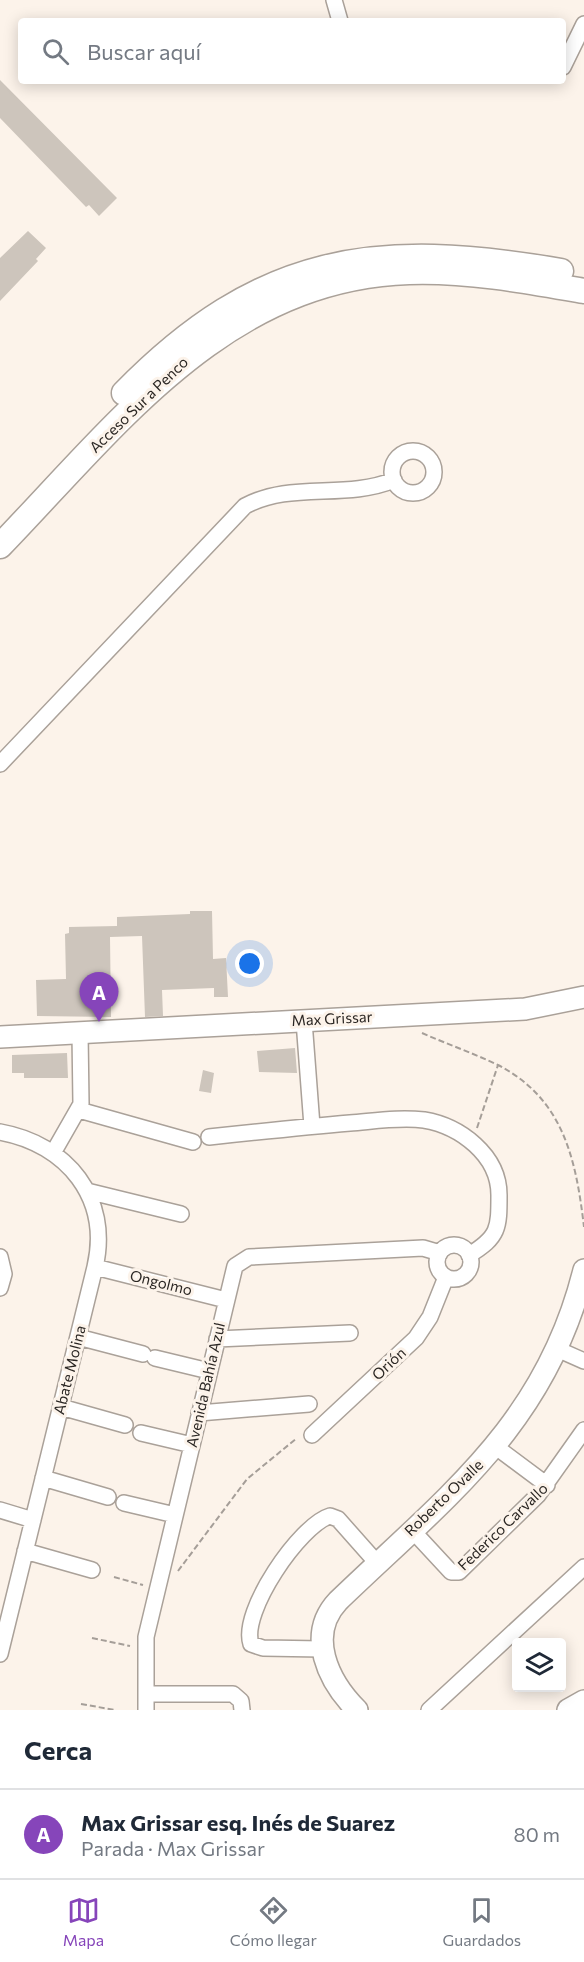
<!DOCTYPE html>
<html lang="es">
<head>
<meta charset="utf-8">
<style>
  :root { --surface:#fff; --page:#f6f6f7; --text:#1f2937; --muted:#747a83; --line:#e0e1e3; --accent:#8645ba }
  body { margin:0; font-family:Commissioner,sans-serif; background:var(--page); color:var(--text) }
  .controls { position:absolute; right:18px; bottom:18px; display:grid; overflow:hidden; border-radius:6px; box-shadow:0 3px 15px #0003 }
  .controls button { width:54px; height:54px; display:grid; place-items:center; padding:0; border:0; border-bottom:2px solid var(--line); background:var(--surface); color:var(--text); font:30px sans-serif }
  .you { position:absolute; left:250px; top:964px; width:21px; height:21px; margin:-15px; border:4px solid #fff; border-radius:50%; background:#1a73e8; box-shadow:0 0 0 9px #1a73e833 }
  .badge { display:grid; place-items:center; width:39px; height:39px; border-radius:50%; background:var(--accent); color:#fff; font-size:20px; font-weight:700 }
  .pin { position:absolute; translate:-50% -50px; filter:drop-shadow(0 2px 3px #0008) }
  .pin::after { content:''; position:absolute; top:32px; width:21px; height:18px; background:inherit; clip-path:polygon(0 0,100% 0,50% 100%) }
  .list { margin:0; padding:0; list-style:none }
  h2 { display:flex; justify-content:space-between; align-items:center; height:78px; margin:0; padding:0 24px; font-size:26px }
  h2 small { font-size:20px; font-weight:400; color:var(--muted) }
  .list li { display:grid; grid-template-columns:39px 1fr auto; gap:18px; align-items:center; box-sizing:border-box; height:90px; padding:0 24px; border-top:2px solid var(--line) }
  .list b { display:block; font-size:22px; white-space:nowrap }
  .list p { margin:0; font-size:20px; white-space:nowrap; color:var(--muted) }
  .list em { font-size:20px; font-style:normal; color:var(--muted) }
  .icon { flex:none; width:33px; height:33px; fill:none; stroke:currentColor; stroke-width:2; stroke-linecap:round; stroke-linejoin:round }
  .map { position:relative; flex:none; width:584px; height:1710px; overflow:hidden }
  .search { position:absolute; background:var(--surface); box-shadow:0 3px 15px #0003; left:18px; right:18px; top:18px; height:66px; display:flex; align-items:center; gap:15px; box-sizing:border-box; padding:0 21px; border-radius:6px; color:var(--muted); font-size:22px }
  .sheet { height:168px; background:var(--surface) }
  nav { display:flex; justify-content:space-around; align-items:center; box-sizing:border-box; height:84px; border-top:2px solid var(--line); background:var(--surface); font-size:16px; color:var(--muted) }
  nav a { display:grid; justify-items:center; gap:3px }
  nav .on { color:var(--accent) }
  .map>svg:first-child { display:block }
</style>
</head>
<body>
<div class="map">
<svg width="584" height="1710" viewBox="0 0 584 1710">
  <rect width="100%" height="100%" fill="#fcf3ea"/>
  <path fill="#cdc5bc" d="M0,80L117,198L99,216L89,205L86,207L0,118Z
    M28,231L46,248L36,259L38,261L0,301V258Z
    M190,911H212L213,959L226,958L228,997H214V988L162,990L163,1016L145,1017L142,936L110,937L111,1017L37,1016L36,980L66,979L65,934L69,933V927L117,926V917L190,914Z
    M295,1048L297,1073L259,1072L257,1051Z
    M67,1053L68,1078H24V1073H12V1055Z
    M203,1070L214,1073L211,1093L199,1091Z"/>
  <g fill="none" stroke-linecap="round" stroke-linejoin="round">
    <g stroke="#aaa199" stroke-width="18">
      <path id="street" d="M334,0L340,21
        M563,67L584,24
        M392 472a21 21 0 1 1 42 0a21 21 0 1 1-42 0Z
        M0,764L245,506C291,481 345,500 394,480
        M304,1021L312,1126
        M79,1110L193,1142
        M0,1132C67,1144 111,1198 95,1267L0,1654
        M209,1137C256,1132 303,1127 350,1123C375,1121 399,1117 424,1120C460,1126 499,1155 499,1195C499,1228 499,1237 469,1255
        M53,1153L81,1104L80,1033
        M87,1191L181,1214
        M437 1262a17 17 0 1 1 34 0a17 17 0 1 1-34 0Z
        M0,1257L4,1274L0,1288
        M95,1267L226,1300
        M78,1337L143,1354
        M217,1339L350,1333
        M557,1349L584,1361
        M155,1358L209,1371
        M61,1407L125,1425
        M199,1413L309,1404
        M141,1433L192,1445
        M312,1435L416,1338L430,1317L446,1277
        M496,1447L547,1485
        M43,1478L108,1497
        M124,1503L175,1515
        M0,1510L33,1520
        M412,1530L451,1572H459L538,1495L584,1430
        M25,1551L92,1570
        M322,1649L263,1648L251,1644C240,1612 300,1525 330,1516L338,1519L377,1563
        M146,1694H233L241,1701L242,1710
        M146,1710V1637L235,1266L249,1257L423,1248L440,1253
        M429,1710L584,1567"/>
    </g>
    <g stroke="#aaa199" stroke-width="24">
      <path id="secondary" d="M0,1037L525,1009L584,997
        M357,1710C328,1681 306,1635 338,1601C446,1497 546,1424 584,1270
        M568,1710L584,1701"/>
    </g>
    <g stroke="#aaa199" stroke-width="27">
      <path id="primary" d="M124,393C260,254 376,239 561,271
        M0,546C117,425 225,278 409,272C467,270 527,281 584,291"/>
    </g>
    <path stroke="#a59e98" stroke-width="2" stroke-dasharray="6 3" stroke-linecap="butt" d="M422,1033C447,1044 473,1053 498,1065C564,1099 576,1160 584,1227
      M477,1128L498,1065
      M178,1571L247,1479L297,1438
      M114,1577L143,1585
      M92,1638L130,1646
      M81,1704L115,1710"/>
    <use href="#street" stroke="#fff" stroke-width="15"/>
    <use href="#secondary" stroke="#fff" stroke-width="21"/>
    <use href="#primary" stroke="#fff" stroke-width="24"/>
  </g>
  <g text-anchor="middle" stroke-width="6" stroke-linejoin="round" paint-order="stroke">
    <g font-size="15" fill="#2a2623" stroke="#fcf3ea">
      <text transform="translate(139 405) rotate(-44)" y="5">Acceso Sur a Penco</text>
      <text transform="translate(332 1019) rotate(-3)" y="5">Max Grissar</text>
      <text transform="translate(161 1283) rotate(14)" y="5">Ongolmo</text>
      <text transform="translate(389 1364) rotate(-43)" y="5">Orión</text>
      <text transform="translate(70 1370) rotate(-76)" y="5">Abate Molina</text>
      <text transform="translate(206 1385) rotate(-77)" y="5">Avenida Bahía Azul</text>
      <text transform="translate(444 1498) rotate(-44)" y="5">Roberto Ovalle</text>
      <text transform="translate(503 1527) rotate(-44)" y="5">Federico Carvallo</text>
    </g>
  </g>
</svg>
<div class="controls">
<button><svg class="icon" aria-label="layers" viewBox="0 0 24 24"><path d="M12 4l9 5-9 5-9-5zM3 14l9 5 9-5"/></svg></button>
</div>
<div class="you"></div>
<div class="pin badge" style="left:99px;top:1022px">A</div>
<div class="search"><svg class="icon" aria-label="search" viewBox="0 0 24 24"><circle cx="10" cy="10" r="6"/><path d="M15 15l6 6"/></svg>Buscar aquí</div>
</div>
<section class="sheet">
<h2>Cerca<small></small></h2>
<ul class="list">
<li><span class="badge">A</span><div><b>Max Grissar esq. Inés de Suarez</b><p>Parada · Max Grissar</p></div><em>80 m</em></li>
</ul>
</section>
<nav>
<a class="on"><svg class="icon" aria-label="map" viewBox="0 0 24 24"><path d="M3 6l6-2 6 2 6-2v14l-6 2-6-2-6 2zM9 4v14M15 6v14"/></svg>Mapa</a>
<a><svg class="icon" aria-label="directions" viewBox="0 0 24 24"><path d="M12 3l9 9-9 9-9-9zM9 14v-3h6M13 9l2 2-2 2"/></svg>Cómo llegar</a>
<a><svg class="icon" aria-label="saved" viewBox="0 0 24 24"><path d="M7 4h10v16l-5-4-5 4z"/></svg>Guardados</a>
</nav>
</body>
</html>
